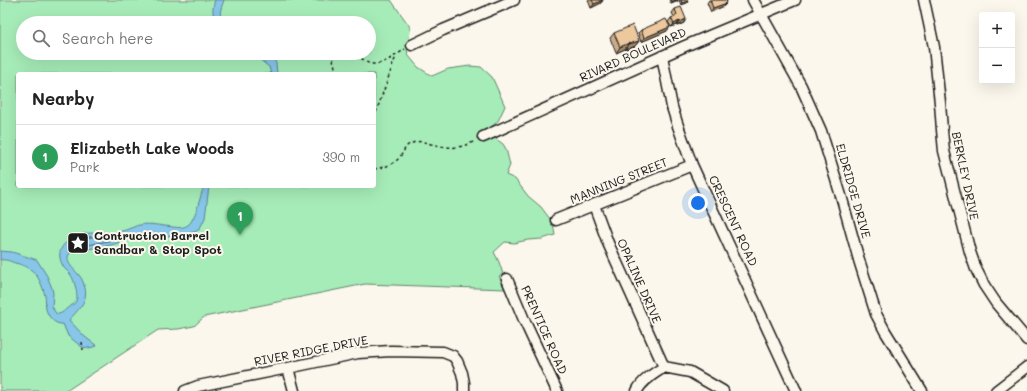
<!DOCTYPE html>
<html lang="en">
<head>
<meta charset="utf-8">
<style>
  :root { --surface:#fff; --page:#f2f2f2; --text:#222; --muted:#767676; --line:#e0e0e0; --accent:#1c1c1c }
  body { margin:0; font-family:Mali,sans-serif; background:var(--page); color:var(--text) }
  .controls { position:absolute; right:12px; top:12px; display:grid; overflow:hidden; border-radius:4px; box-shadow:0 4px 16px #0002 }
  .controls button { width:36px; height:36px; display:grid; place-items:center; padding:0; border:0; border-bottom:1px solid var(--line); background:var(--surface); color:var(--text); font:20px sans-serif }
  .you { position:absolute; left:698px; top:203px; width:14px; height:14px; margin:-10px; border:3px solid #fff; border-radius:50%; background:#1a73e8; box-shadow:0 0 0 6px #1a73e833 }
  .badge { display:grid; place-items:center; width:26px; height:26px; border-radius:50%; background:var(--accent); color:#fff; font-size:13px; font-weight:700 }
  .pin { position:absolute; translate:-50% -33px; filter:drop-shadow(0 1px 2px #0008) }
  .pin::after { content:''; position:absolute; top:21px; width:14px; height:12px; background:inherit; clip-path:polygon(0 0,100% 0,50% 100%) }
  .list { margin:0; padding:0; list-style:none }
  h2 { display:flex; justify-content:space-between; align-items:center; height:52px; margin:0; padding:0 16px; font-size:17px }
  h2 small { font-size:13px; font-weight:400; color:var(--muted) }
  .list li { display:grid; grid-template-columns:26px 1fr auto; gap:12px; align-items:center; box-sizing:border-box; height:64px; padding:0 16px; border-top:1px solid var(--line) }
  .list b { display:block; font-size:15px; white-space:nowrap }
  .list p { margin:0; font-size:13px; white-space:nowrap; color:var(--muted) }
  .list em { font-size:13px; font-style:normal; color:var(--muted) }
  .icon { flex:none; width:22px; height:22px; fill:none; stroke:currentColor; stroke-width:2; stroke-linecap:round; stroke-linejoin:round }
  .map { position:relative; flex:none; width:1027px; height:391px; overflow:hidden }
  .search { position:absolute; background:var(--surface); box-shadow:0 4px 16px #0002; left:16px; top:16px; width:360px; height:44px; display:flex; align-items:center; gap:10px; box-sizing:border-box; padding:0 14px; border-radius:22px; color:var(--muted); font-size:15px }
  .panel { position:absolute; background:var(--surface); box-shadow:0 4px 16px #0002; left:16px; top:72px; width:360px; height:116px; border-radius:4px }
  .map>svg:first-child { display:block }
</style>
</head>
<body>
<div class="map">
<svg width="1027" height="391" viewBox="0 0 1027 391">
  <rect width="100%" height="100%" fill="#fbf7ec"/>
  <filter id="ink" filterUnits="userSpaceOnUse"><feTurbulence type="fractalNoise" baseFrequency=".025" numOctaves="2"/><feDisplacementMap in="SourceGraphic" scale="8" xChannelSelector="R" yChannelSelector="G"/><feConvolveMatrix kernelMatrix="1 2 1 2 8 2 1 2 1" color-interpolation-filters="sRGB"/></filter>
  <g filter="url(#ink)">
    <path fill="#a6ecb8" stroke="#61846a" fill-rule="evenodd" d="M0,0H391L410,27L409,43L407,48L408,55L418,67L432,76L448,69L470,66L481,67L492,77L505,106L498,121L490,128L496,139L503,144L506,149L510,165L506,175L515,179L528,196L541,207L553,223L555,235L542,239L528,240L514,243L505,242L494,252L499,262L503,274L499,276L505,289L365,284L204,317L194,326L178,329L158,330L66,391H0ZM23,23H369V53H23ZM18,74H374V186H18Z"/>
    <path fill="#87c6e8" stroke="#5c8296" d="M215,0H224C221,9 217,15 225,23H217C212,16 212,8 215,0Z
      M252,53H270L276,63L277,74H271L269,67Z
      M204,186H209L205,218L200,228L197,231L183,235L146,237L127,240L111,245L88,249H77L71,252L68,256C67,264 73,268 78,274C81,277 83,281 84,285C90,300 78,310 69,320L85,337L97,346L89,348L82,347L68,336L63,324C55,325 48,317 46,309C45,305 46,300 45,296C43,287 38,274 30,269C26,266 20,264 15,263C10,261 5,259 0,260V251L12,252L37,260L47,276L52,288L53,293L52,306L55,312L57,314C63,314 64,310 69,307C72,305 75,304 76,301C79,296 74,280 71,275C69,272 65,270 63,266C54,250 65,240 80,235C89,232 98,233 108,233C116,233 124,231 131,228C134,227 137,225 140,225C146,223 158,225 164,226C172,226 181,230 188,225C196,219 200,196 204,186Z"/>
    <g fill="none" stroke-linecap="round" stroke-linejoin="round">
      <path stroke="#47606e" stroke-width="1" d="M90,237H110L112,239L110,241C99,242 83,248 74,244V242C79,239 84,238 90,237Z"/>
      <g stroke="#1c1c1c" stroke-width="13">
        <path id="minor" d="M753,0L801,86L821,131L842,199L859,260L876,314L885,331L922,391
          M924,0L934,47L940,103L942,130L944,151L970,252L976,269L984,285L996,303L1027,340
          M412,45L443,30L514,0
          M662,56L672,107L678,126L692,165L796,391
          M483,137L685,46L795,0
          M594,205L608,243L664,367
          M556,220L692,165
          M507,279L525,322L557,391
          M288,368L294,391
          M185,391L198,386L288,368L358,353L391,351L443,352L453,356L457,361L462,373L464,383V391
          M637,391C642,380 655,373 664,367L690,372L723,391
          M996,391L1027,367"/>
      </g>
      <path stroke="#1c1c1c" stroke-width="1.5" stroke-dasharray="3 3" stroke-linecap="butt" d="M331,53C333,60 336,67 335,74
        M358,53C371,75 390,59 405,49
        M374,118L396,56
        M374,169C383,168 393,165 399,158C406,150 403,145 416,142C421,141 425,142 431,144C450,148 457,150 475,141
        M82,342L83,350"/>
      <use href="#minor" stroke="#fbf7ec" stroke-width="10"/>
    </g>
    <path fill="#ccac87" stroke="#1c1c1c" d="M588,0H603L601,3L591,8Z
      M669,0H678V1L671,4Z
      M679,0H688L687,3L681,5Z
      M709,0H728L726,1L724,6L711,12L707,3Z
      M675,9L684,23L677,26V25L671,27L668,22L671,18L674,17L672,13Z
      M641,30L667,31L641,42L638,33Z
      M614,33L639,41L635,46L626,50L625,49L616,53L610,38Z"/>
    <path fill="#a68c6e" stroke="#1c1c1c" d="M603,0L601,3L591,8L594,4Z
      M677,0H678V1L671,4L672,2Z
      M688,1L687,3L681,5L682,3Z
      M727,3L724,6L711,12L713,8Z
      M686,19L684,23L677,26L680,22Z
      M679,21L677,25L671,27L674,24Z
      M670,27L667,31L641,42L644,38Z
      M639,41L635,46L626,50L629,44Z
      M629,43L625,49L616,53L620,47Z"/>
    <path fill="#edc89d" stroke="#1c1c1c" d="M592,0H603L594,4Z
      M671,0H677L672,2Z
      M681,0H688V1L682,3Z
      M710,0H726L727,3L713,8Z
      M681,7L686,19L680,22L679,21L674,24L671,18L677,15L675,9Z
      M666,19L670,27L644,38L641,30Z
      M633,25L639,41L629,44V43L620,47L614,33Z"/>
  </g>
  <defs>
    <g id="sight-square" transform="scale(1.15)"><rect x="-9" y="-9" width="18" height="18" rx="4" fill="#1c1c1c" stroke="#fbf7ec"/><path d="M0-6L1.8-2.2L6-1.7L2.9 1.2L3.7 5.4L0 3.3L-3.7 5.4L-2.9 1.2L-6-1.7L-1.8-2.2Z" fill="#fff"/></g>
  </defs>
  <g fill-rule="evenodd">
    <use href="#sight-square" x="78" y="243"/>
  </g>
  <g text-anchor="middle" stroke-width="4" stroke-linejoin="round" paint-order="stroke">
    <g font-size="12" fill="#1c1c1c" stroke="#fbf7ec">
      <text transform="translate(633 55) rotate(-24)" y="4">RIVARD BOULEVARD</text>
      <text transform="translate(965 176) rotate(78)" y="4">BERKLEY DRIVE</text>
      <text transform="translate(619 181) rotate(-22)" y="4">MANNING STREET</text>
      <text transform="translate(853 191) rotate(74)" y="4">ELDRIDGE DRIVE</text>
      <text transform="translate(733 221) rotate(65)" y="4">CRESCENT ROAD</text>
      <text transform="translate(639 281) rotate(66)" y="4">OPALINE DRIVE</text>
      <text transform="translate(544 330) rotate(66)" y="4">PRENTICE ROAD</text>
      <text transform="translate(311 351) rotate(-11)" y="4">RIVER RIDGE DRIVE</text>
    </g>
    <g font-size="12" font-weight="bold" fill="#1c1c1c" stroke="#fbf7ec" text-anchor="start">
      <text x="94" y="240">Contruction Barrel<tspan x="94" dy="14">Sandbar &amp; Stop Spot</tspan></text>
    </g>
  </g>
</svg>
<div class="controls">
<button>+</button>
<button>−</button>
</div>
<div class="you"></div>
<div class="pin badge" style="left:240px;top:235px;background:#2e9e5b">1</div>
<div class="search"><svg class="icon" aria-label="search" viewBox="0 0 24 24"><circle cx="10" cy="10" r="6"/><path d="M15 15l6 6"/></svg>Search here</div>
<section class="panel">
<h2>Nearby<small></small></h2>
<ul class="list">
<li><span class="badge" style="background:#2e9e5b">1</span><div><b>Elizabeth Lake Woods</b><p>Park</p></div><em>390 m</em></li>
</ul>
</section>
</div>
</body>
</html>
